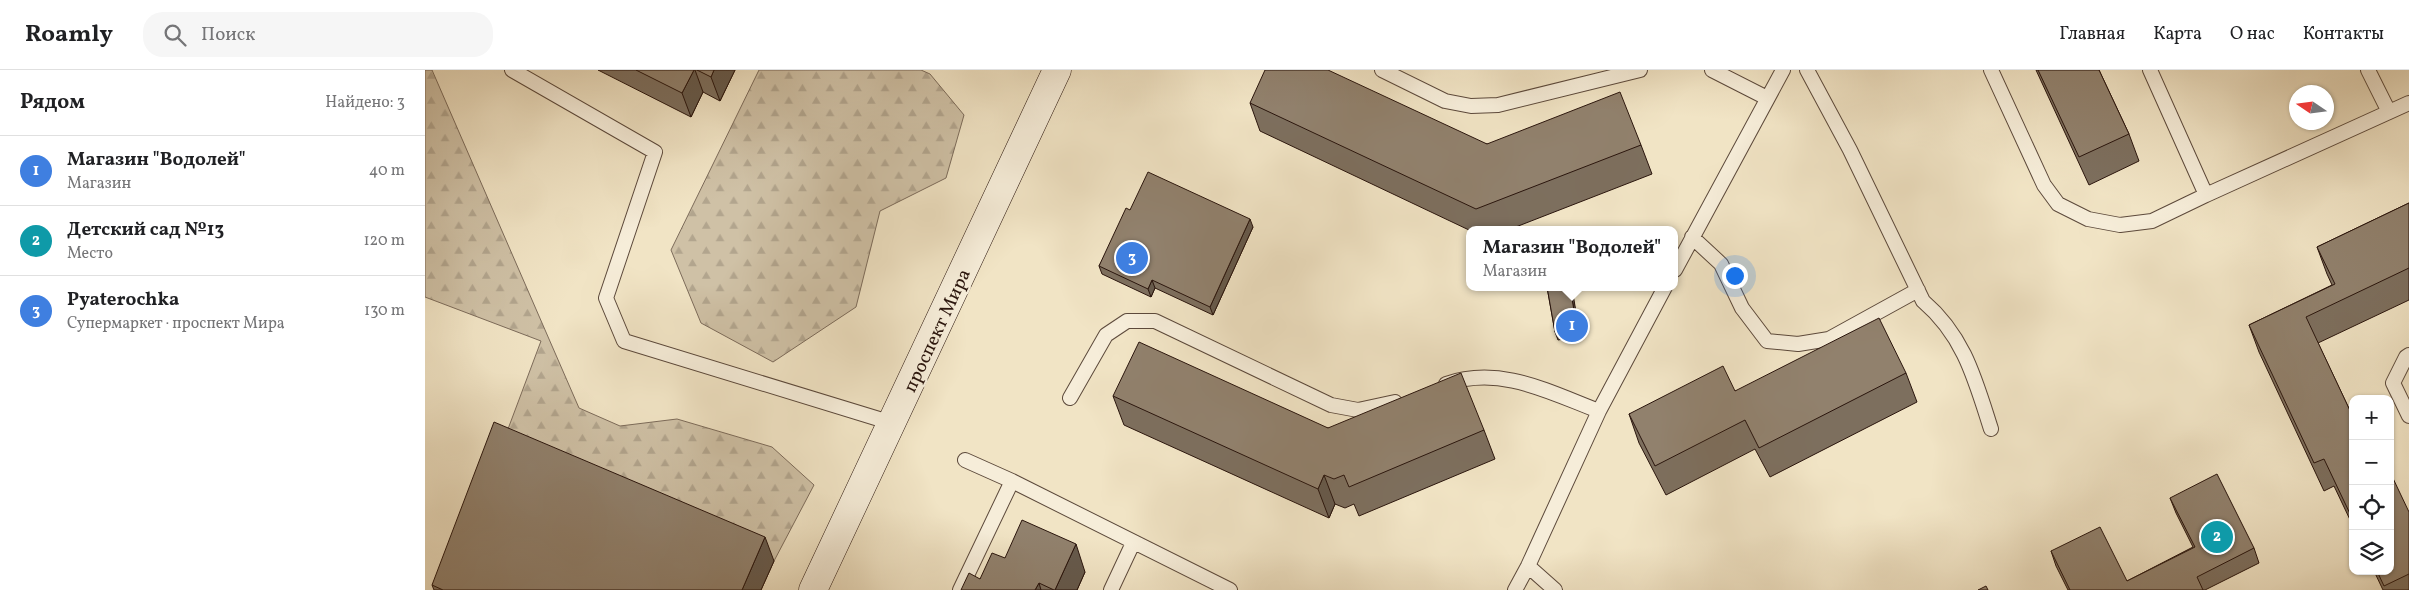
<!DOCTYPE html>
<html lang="ru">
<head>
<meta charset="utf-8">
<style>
  :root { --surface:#fff; --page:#f6f6f6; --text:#202124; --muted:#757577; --line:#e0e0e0; --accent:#0f766e }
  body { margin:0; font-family:Vollkorn,serif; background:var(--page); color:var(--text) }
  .controls { position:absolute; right:15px; bottom:15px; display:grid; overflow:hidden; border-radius:10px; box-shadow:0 1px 4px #0004 }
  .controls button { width:45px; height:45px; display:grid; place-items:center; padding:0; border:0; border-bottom:1px solid var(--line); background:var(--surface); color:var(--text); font:25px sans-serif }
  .compass { position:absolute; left:1864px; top:15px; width:45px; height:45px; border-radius:50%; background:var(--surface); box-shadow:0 1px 4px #0004; rotate:283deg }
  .you { position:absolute; left:1309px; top:205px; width:18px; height:18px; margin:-12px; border:4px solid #fff; border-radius:50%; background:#1a73e8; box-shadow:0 0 0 8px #1a73e833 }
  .badge { display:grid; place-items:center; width:32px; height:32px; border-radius:50%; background:var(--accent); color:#fff; font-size:16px; font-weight:700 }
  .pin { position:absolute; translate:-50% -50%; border:2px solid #fff; box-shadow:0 1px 5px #0006 }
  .popup { position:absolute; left:1041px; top:156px; width:212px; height:65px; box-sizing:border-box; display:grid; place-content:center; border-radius:10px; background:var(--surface); filter:drop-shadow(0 1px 4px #0005); font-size:16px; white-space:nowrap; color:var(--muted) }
  .popup b { font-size:19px; color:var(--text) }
  .popup::after { content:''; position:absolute; left:50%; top:100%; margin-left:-10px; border:10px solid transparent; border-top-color:var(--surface) }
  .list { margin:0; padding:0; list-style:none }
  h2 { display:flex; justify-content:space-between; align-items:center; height:65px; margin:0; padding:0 20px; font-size:21px }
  h2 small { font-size:16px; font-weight:400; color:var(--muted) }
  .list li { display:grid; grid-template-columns:32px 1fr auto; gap:15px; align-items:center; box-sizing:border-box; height:70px; padding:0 20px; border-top:1px solid var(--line) }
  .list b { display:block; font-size:19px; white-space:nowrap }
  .list p { margin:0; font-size:16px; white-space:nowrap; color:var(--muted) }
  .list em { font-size:16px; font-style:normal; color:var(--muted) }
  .icon { flex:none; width:28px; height:28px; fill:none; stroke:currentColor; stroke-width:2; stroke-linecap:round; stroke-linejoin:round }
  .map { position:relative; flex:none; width:1984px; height:520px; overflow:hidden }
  header { display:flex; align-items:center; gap:30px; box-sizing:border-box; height:70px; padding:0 25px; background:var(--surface); border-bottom:1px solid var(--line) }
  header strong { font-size:24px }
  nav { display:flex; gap:28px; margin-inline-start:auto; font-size:18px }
  .search { width:350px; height:45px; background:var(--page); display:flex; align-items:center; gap:12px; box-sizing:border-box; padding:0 18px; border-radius:20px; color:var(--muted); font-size:19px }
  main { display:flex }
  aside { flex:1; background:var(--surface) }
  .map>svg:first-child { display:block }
</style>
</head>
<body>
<header>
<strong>Roamly</strong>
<div class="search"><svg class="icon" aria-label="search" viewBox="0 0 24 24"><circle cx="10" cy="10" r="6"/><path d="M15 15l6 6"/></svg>Поиск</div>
<nav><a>Главная</a><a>Карта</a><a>О нас</a><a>Контакты</a></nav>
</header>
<main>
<aside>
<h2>Рядом<small>Найдено: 3</small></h2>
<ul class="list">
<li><span class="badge" style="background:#3f7fe0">1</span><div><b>Магазин &quot;Водолей&quot;</b><p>Магазин</p></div><em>40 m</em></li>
<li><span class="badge" style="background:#0f9aa8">2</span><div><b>Детский сад №13</b><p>Место</p></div><em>120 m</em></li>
<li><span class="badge" style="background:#3f7fe0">3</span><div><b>Pyaterochka</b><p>Супермаркет · проспект Мира</p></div><em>130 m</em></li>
</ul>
</aside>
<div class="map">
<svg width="1984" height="520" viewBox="0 0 1984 520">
  <defs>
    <pattern id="forest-firs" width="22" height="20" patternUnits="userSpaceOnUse" patternTransform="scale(1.25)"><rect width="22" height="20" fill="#cfc1a6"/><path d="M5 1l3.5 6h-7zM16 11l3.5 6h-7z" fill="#b2a58e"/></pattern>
  </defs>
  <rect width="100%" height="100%" fill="#f1e4c5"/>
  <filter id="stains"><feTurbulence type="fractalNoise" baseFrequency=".004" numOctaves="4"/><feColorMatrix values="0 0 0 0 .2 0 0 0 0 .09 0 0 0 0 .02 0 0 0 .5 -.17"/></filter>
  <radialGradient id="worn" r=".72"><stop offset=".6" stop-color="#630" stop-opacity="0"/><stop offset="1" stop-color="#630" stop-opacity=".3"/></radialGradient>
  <path fill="url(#forest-firs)" stroke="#7c6b5a" d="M0,0H7L154,338L195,356L252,349L347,377L389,415L349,491L77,375L116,271L0,227Z
    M334,0H496L505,4L539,45L521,108L455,141L431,237L348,292L276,253L246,180Z"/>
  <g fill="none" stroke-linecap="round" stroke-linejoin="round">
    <g stroke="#5c493b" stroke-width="16">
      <path id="service" d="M87,0L230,82L181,228L199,271L467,353
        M957,0L1020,31L1046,36L1073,35L1215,0
        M1287,0L1342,28
        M1382,0L1425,80L1498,231C1539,266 1550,309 1566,359
        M1566,0L1619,115L1633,134L1663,149L1695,155L1727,151L1781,125
        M1725,0L1781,125L1984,33
        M1943,0L1964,42
        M1267,167L1296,194L1317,238L1342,271L1373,274L1404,269L1493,220
        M1250,200L1358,0
        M1984,285L1981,287L1968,313L1984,346
        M1021,314C1075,295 1124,322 1174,341
        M645,328L681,265L702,251H730L906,335L933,340L970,332
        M540,390L587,411L805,520
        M1103,496L1130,520
        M535,520L587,411
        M686,520L708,473
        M1090,520L1103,496L1174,341L1240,217"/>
    </g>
    <g stroke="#2a150d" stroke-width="29">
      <path id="secondary" d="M388,520L632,0"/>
    </g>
    <use href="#service" stroke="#f6edd9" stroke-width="14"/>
    <use href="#secondary" stroke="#f6edd9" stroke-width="28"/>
  </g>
  <path fill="#7d6f5e" stroke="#2a150d" d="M173,0H310L295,31L278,22L266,47Z
    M1611,0H1674L1704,64L1714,91L1664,115Z
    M825,33L1062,74L1216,75L1227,104L1083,160H1044L835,61Z
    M1984,133V230L1893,273L1928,347V456L1909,416L1899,421L1834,282L1824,255L1907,215L1902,204L1892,177Z
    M705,140L828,157L788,245L730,218L726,227L677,204L674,196Z
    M1122,217H1146L1155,266L1133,270L1130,262Z
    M1481,303L1492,332L1345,407L1330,379L1241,425L1214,373L1204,344L1310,321Z
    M688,326L903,358L1059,360L1070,389L934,446L929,434L920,438L910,434L904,448L699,355Z
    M1745,428L1829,478L1834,493L1780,520H1643L1631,496L1626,481L1702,511L1768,477L1751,443Z
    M1984,442V520H1958L1949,501H1965Z
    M580,488L660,502L652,520H536L555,509Z
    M349,491L336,520H9L7,515Z"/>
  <path fill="#665a4c" stroke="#2a150d" d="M269,0H270L278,22L266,47L257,23Z
    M289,0H310L295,31L286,7Z
    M825,149L828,157L788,245L785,237Z
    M727,210L730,218L726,227L723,219Z
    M1145,217L1147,218L1155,266L1152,258Z
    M899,405L910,434L904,448L893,419Z
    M340,467L349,491L336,520H317Z
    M651,474L660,502L652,520H630Z
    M614,513L616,520H610Z"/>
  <path fill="#91816d" stroke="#2a150d" d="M211,0H269L257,23Z
    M272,0H289L286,7Z
    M840,0H903L1062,74L1195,22L1216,75L1051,139L825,33Z
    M1613,0H1674L1704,64L1654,87Z
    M723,102L825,149L785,237L727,210L723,219L674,196L701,138L705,140Z
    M1984,133V198L1881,247L1928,347V450L1899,389L1889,393L1824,255L1910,214L1892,177Z
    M1122,217H1145L1152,258L1130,262Z
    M1454,248L1481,303L1334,378L1320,350L1230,396L1204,344L1298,296L1310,321Z
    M714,272L903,358L1036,303L1059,360L924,417L919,405L909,409L899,405L893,419L688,326Z
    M69,352L340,467L317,520H18L7,515Z
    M1965,402L1984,442V504L1959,516L1952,501H1965Z
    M1792,404L1829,478L1772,507L1778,520H1645L1626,481L1675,457L1702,511L1770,477L1745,428Z
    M597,450L651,474L630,520H629L614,513L610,520H536L544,503L555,509L567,483L580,488Z
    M1561,516L1563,520H1553Z"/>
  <g text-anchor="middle" stroke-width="4.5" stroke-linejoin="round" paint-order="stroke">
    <g font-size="19" fill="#2a150d" stroke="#f6edd9">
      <text transform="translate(511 260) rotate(-65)" y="7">проспект Мира</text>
    </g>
  </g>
  <rect width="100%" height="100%" filter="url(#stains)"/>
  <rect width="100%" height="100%" fill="url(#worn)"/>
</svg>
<div class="controls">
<button>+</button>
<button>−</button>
<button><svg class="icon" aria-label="locate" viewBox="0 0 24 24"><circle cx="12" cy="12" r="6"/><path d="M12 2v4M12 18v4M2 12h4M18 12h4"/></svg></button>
<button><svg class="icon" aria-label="layers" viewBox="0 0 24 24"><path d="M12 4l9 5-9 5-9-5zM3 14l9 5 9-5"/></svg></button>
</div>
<svg class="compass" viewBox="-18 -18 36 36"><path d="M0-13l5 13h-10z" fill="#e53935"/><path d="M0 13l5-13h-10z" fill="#757577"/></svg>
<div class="you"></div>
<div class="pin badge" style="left:1147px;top:256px;background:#3f7fe0">1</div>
<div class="popup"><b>Магазин &quot;Водолей&quot;</b>Магазин</div>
<div class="pin badge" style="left:1792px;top:467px;background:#0f9aa8">2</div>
<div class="pin badge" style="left:707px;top:188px;background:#3f7fe0">3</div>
</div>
</main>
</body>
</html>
